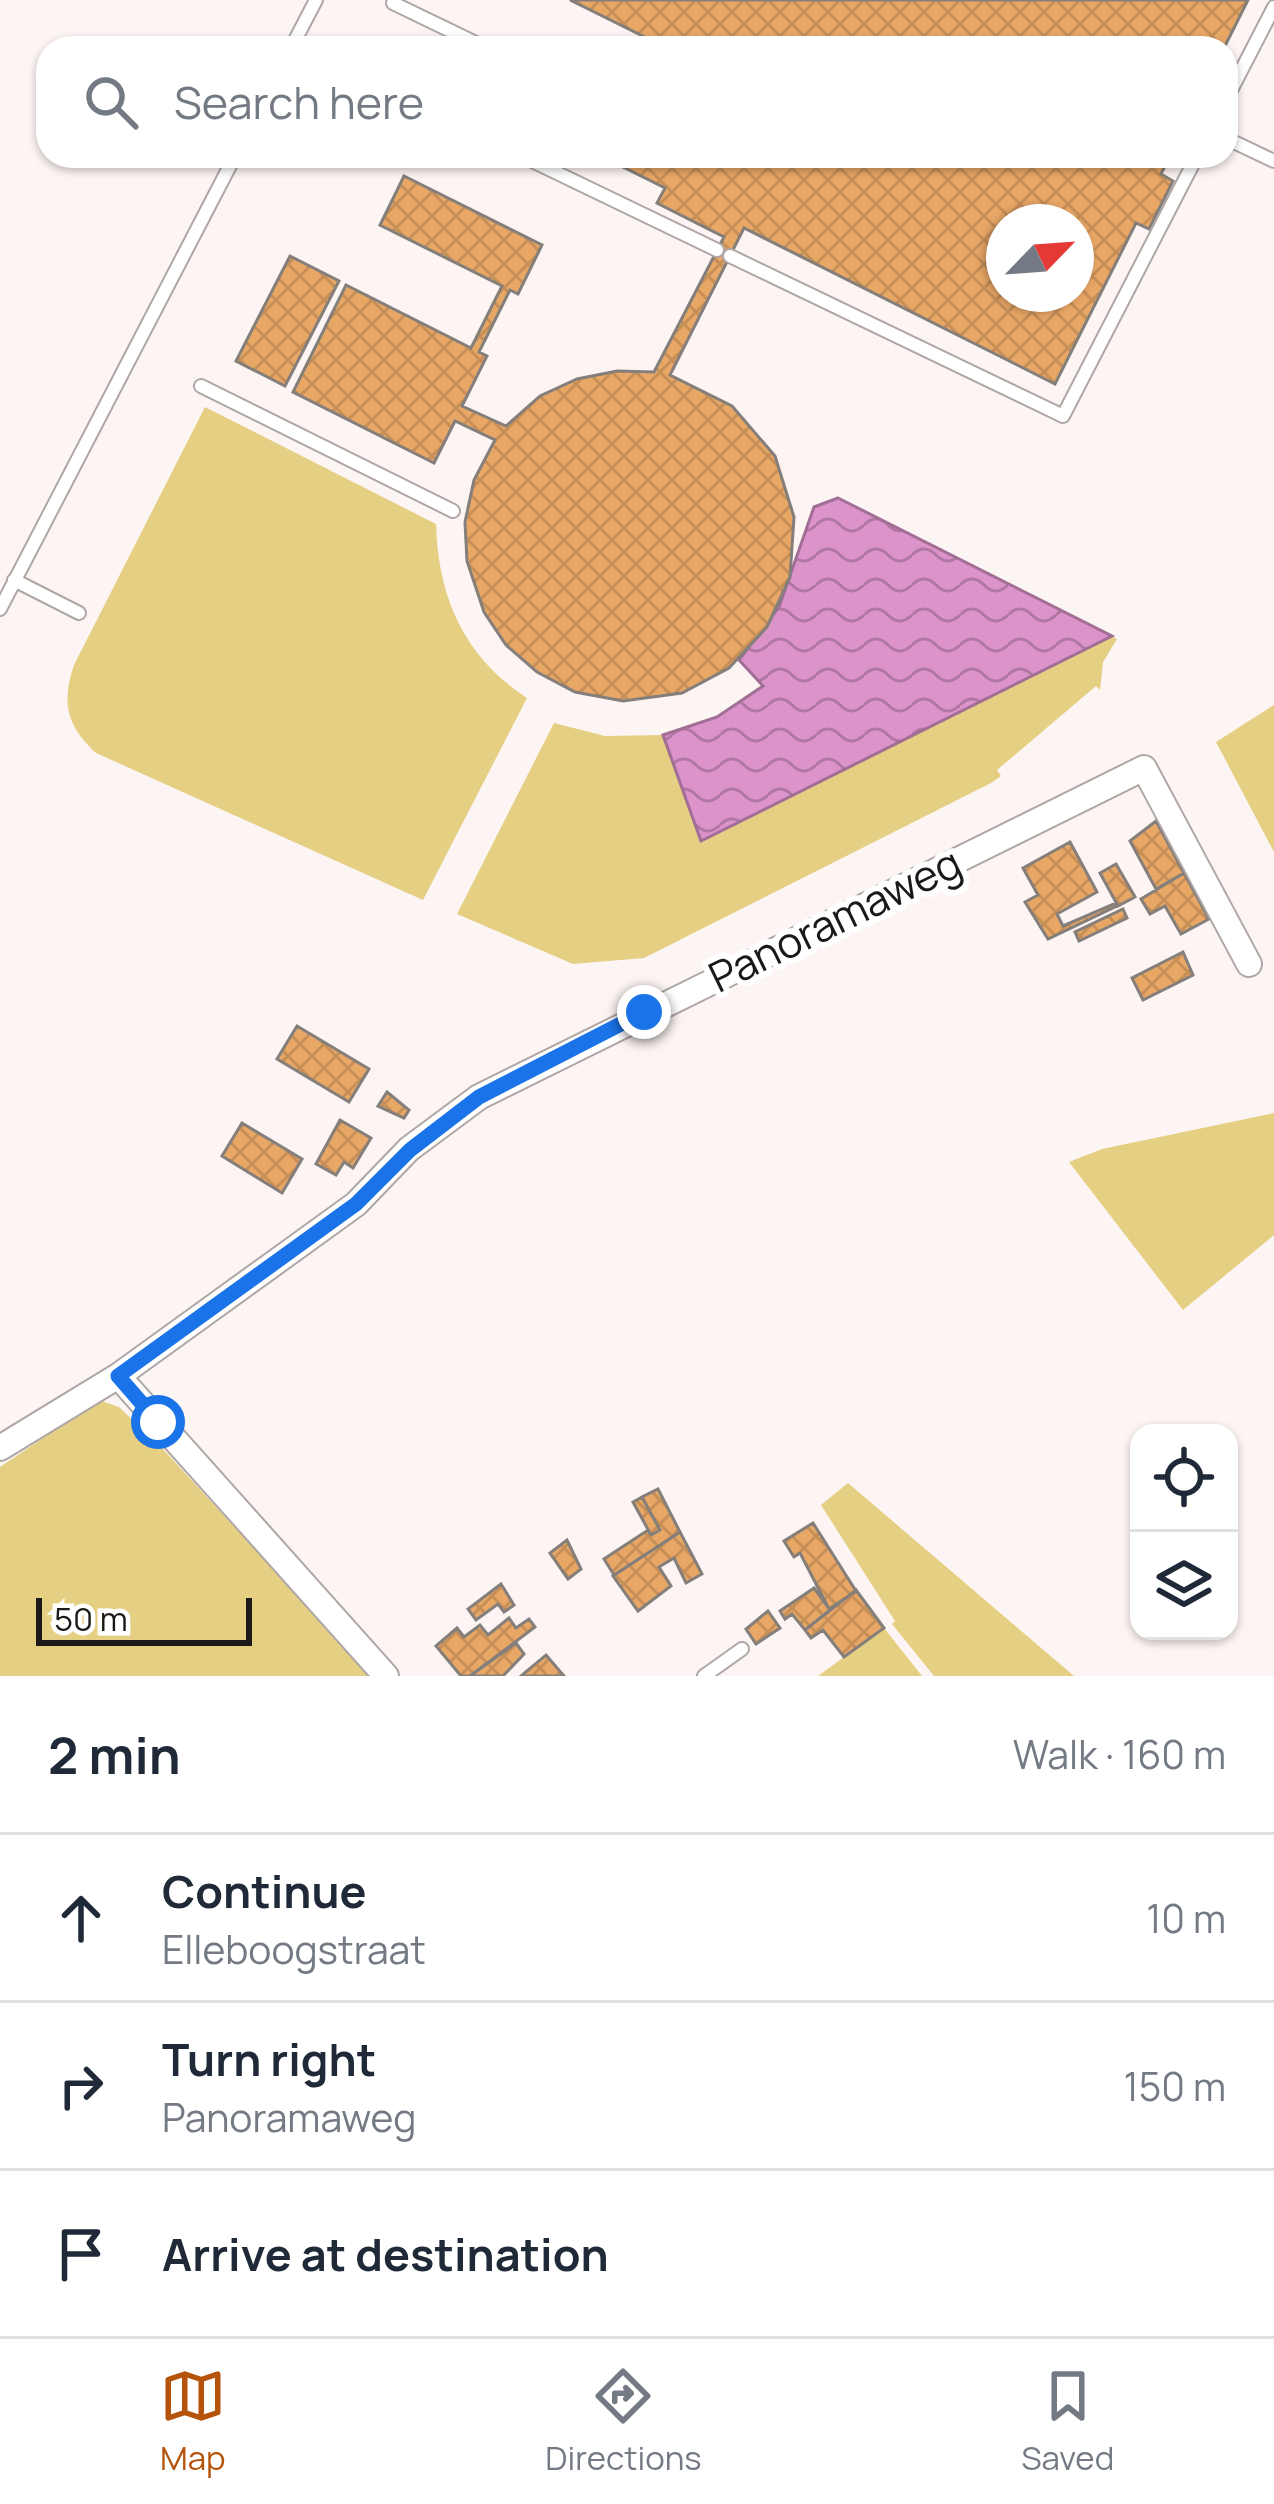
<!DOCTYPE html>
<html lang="en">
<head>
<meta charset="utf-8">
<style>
  :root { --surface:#fff; --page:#f2f2f3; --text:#1f2937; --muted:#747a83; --line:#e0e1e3; --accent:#b45309 }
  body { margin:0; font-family:Manrope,sans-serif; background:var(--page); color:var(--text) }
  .controls { position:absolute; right:36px; bottom:36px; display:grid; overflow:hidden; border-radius:24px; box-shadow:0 3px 9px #0004 }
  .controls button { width:108px; height:108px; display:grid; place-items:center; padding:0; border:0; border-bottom:3px solid var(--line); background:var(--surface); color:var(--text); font:60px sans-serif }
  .compass { position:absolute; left:986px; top:204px; width:108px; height:108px; border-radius:50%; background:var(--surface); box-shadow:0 3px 9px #0004; rotate:65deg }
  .scale { position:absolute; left:36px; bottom:30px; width:216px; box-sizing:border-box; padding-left:12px; border:6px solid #1b1818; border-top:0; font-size:33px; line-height:42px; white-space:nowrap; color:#1b1818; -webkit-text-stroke:9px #fff; paint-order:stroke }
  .stop { position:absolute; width:36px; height:36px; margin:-27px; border:9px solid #1a73e8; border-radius:50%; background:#fff }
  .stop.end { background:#1a73e8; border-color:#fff; box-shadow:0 3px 12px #0008 }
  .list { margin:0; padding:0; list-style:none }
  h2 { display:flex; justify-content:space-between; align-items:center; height:156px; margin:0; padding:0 48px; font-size:51px }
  h2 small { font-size:39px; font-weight:400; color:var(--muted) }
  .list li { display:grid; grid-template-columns:78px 1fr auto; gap:36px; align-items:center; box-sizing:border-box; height:168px; padding:0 48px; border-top:3px solid var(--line) }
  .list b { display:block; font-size:45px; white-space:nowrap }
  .list p { margin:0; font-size:39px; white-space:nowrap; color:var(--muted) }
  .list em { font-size:39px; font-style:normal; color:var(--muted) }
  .icon { flex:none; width:66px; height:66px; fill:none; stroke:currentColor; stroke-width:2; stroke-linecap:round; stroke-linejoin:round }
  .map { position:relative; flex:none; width:1274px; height:1676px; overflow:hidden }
  .search { position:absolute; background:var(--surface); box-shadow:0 3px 9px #0004; left:36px; right:36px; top:36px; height:132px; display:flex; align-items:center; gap:30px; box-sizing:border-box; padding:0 42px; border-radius:36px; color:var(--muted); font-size:45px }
  .sheet { height:660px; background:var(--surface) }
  nav { display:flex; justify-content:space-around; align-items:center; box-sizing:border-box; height:168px; border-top:3px solid var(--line); background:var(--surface); font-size:33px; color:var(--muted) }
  nav a { display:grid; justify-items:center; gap:6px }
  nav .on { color:var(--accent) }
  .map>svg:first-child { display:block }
</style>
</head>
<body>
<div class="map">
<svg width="1274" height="1676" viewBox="0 0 1274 1676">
  <defs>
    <pattern id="water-waves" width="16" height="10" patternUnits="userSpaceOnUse" patternTransform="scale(3)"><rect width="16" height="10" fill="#db93ca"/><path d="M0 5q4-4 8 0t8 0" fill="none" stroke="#b177a3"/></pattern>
    <pattern id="building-cross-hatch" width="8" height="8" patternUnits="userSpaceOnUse" patternTransform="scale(3)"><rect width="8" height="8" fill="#e9a766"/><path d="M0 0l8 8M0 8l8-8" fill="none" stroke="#c78f58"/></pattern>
  </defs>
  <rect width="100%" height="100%" fill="#fdf5f3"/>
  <path fill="#e5cf83" d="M205,407L436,524C438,597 464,657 527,698L423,900L96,753C67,726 61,703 74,665Z
    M1112,636L1117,639L1103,662L1100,690L1096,686L997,770L1001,776L991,783L644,958L573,964L457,914L554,723L605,736L663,735L702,841Z
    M1274,705V852L1216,742Z
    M1274,1113V1235L1183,1310L1069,1162L1102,1149Z
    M99,1400L119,1407L162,1448L371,1676H0V1467Z
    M848,1483L1074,1676H934L892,1624L895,1621L821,1505Z
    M884,1628L922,1676H818Z"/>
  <path fill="url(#water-waves)" stroke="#a16e95" stroke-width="3" d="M838,498L1112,636L701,841L663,735L717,717L763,686L739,660L779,607L814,507Z"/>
  <path fill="url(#building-cross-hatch)" stroke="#847f7a" stroke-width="3" fill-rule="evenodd" d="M570,0H1248L1224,48H667Z
    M615,156H1170L1161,174L1173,181L1149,229L1136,223L1055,384L744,228L670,375L732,406L775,456L794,517L790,577L767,627L729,668L682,693L623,701L575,692L537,672L506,645L484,612L467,561L465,522L474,480L495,440L455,421L434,463L293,392L346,285L471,348L502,286L380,225L404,176L542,245L518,294L510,290L479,352L487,356L462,406L506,426L540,396L577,379L617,371L654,372L724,237L657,203L665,188L621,166L623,160ZM1004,222H1076V294H1004Z
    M290,256L339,281L285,386L236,361Z
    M1156,821L1184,873L1156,889L1130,841Z
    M1070,842L1097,892L1057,914L1063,926L1116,903L1117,906L1048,939L1025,902L1038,895L1023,868Z
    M1116,864L1135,897L1118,906L1100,873Z
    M1184,873L1209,919L1181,934L1165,906L1150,914L1141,899Z
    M1123,909L1127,918L1079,941L1075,932Z
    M1183,952L1193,975L1143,1000L1132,978Z
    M297,1026L369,1069L349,1102L277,1059Z
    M387,1092L409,1110L404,1118L378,1106Z
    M340,1120L371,1138L353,1168L344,1162L336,1175L316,1164Z
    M242,1123L302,1159L282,1193L222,1156Z
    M658,1489L680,1532L614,1575L604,1559L648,1530L651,1535L660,1530L642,1497Z
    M642,1497L660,1530L651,1535L633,1502Z
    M813,1523L856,1591L829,1609L800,1553L794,1557L784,1541Z
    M680,1532L702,1574L686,1583L674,1558L659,1567L671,1586L638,1611L613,1576Z
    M567,1540L581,1569L568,1579L550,1553Z
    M501,1584L514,1605L504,1612L498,1604L476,1620L468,1609Z
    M814,1588L830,1610L805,1630L792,1614L785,1619L780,1611Z
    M856,1590L884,1628L844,1657L823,1630L811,1638L805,1630Z
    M768,1611L780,1628L756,1644L746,1629Z
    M509,1618L516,1628L529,1619L535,1627L470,1676H461L436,1646L457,1628L464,1637L480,1625L488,1635Z
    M516,1643L524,1654L503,1676H470Z
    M546,1655L564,1676H521Z"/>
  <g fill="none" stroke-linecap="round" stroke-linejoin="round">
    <g stroke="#aea7a5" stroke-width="16">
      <path id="lane" d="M393,3L486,48
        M291,48L316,0
        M1226,100L1274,7
        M1236,143L1274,161
        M522,156L717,250
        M730,256L1063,416L1197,156
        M201,386L453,511
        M14,580L79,613
        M0,609L235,156
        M704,1676L742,1649"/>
    </g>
    <g stroke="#aea7a5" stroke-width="28">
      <path id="street" d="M118,1376L386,1676
        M0,1448L118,1376L356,1204L409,1149L479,1097L1144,768L1249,964"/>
    </g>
    <use href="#lane" stroke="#fff" stroke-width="12"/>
    <use href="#street" stroke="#fff" stroke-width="24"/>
  </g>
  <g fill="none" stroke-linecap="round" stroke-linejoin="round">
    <path stroke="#1a73e8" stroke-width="15" d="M158,1422L118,1376L356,1204L410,1150L479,1097L644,1012"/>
  </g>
  <g text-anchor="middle" stroke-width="12" stroke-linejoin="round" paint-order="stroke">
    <g font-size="42" fill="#1b1818" stroke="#fff">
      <text transform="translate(835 920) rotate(-26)" y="15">Panoramaweg</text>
    </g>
  </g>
</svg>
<div class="controls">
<button><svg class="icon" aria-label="locate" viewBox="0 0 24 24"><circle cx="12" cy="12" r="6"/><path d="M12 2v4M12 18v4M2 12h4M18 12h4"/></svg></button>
<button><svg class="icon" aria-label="layers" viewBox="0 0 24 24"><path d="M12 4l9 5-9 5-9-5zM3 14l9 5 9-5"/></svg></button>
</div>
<svg class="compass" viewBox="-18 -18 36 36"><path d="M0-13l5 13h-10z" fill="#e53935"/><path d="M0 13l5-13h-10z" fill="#747a83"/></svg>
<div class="scale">50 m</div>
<div class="stop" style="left:158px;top:1422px"></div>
<div class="stop end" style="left:644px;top:1012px"></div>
<div class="search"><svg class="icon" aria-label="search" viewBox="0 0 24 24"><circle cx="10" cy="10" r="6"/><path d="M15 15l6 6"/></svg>Search here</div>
</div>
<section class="sheet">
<h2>2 min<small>Walk · 160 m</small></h2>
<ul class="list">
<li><svg class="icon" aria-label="ahead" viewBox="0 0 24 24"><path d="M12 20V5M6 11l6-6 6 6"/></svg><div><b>Continue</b><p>Elleboogstraat</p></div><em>10 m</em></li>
<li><svg class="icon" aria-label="right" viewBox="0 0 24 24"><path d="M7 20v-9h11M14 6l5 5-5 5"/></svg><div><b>Turn right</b><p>Panoramaweg</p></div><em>150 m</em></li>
<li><svg class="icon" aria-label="arrive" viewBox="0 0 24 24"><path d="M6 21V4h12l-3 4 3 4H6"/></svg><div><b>Arrive at destination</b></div></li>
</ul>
</section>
<nav>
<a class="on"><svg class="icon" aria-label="map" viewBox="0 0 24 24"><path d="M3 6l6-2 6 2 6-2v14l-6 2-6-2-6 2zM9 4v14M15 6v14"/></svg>Map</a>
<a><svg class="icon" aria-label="directions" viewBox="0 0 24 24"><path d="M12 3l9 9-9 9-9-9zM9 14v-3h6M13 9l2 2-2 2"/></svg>Directions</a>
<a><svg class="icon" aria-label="saved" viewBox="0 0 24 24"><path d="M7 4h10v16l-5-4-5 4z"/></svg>Saved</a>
</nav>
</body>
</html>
